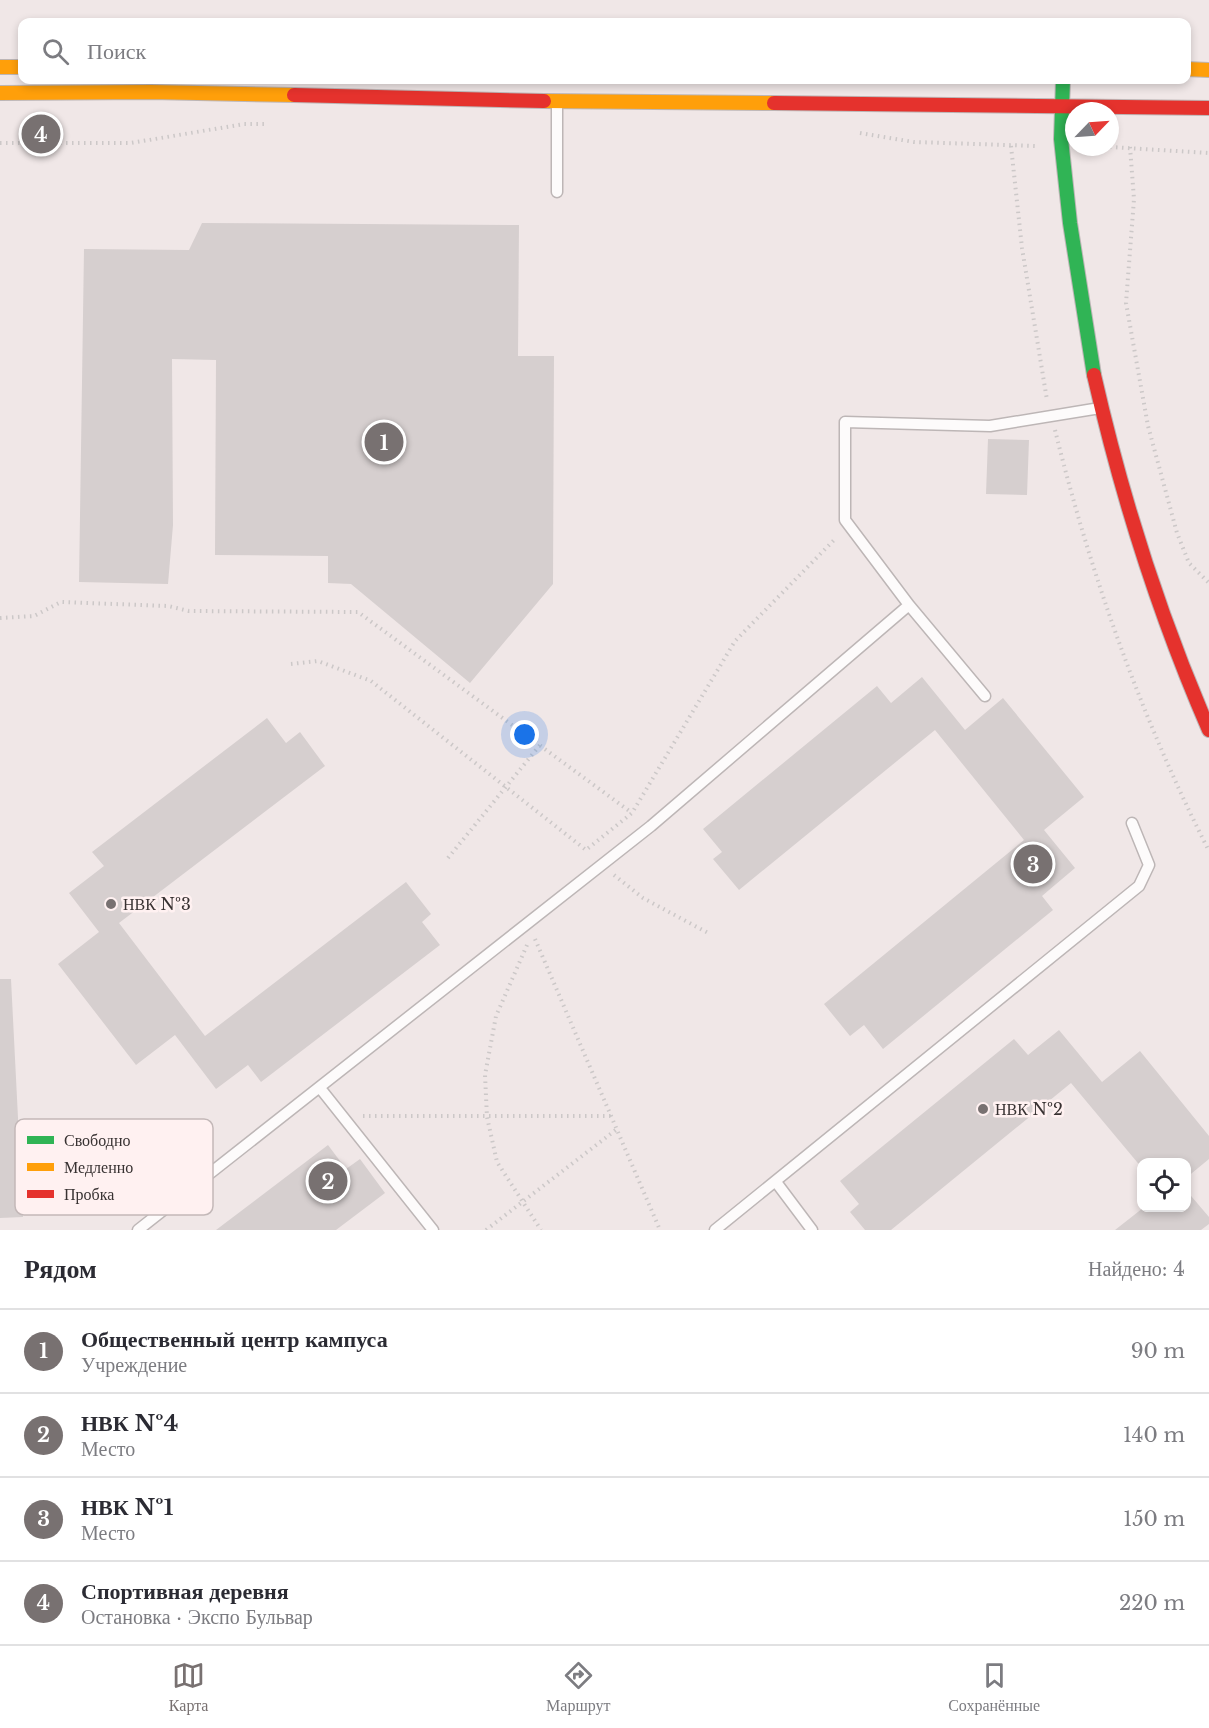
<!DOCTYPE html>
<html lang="ru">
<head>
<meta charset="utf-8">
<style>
  :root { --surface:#fff; --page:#f7f7f7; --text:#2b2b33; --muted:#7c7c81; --line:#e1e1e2; --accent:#787171 }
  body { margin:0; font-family:"Libre Baskerville",serif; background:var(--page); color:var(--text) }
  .controls { position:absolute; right:18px; bottom:18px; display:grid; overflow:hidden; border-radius:12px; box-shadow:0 3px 9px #0003 }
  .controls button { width:54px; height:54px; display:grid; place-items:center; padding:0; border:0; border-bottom:2px solid var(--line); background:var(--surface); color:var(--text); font:30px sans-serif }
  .compass { position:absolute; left:1065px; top:102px; width:54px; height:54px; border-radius:50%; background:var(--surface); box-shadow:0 3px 9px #0003; rotate:65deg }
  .you { position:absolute; left:525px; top:735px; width:21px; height:21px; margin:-15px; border:4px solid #fff; border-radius:50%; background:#1a73e8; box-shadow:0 0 0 9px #1a73e833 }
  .badge { display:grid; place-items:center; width:39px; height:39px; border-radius:50%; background:var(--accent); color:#fff; font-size:20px; font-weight:700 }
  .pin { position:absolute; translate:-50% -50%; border:3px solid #fff; box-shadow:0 2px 6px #0006 }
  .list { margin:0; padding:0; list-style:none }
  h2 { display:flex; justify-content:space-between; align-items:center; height:78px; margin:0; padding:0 24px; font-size:26px }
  h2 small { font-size:20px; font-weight:400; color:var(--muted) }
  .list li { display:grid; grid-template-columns:39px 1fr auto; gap:18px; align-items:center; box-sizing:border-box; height:84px; padding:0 24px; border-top:2px solid var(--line) }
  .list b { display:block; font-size:22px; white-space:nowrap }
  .list p { margin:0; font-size:20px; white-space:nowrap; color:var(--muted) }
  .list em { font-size:20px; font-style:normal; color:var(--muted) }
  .icon { flex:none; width:33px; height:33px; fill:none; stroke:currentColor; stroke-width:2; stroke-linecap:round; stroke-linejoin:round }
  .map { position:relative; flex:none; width:1209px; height:1230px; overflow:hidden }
  .search { position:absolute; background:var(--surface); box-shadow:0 3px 9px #0003; left:18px; right:18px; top:18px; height:66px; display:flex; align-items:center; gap:15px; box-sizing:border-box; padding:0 21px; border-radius:12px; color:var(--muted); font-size:22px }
  .sheet { height:414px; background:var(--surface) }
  nav { display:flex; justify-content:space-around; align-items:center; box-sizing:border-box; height:84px; border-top:2px solid var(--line); background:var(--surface); font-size:16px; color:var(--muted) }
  nav a { display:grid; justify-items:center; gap:3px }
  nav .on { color:var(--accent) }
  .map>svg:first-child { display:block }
</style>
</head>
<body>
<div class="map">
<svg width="1209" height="1230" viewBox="0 0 1209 1230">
  <rect width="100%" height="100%" fill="#f0e7e7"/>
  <path fill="#d6cfcf" d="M202,223L519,225L518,356H554L553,584L470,683L351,584L328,583V556L215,555L216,360L172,359L173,525L168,584L79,582L84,249L189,250Z
    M988,439L1029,440L1027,495L986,494Z
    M922,677L965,730L1003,698L1084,797L1044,830L1075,868L1042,896L1053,910L883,1049L864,1025L850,1036L824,1004L1024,840L935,730L739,890L713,859L722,852L703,829L877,686L891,703Z
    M267,718L286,743L300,732L325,766L119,923L205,1036L406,882L431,914L422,922L440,945L261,1082L248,1065L216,1089L175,1035L136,1065L58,964L99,932L69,893L104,866L92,852Z
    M0,979H11L23,1217L0,1218Z
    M1059,1030L1102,1082L1140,1051L1209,1136V1159L1186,1178V1162H1142V1168L1071,1083L891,1230H865L850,1212L859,1204L840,1181L1014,1039L1028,1055Z
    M328,1145L346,1169L360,1159L385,1193L336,1230H216Z
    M1186,1190L1209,1217V1224L1201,1230H1115L1143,1208H1186Z"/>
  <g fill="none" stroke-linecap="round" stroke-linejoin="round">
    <g stroke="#bdb6b6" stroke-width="13">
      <path id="lane" d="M557,102V192
        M909,605L985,696
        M320,1088L433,1230
        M776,1182L812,1230
        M138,1230L651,826L909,605L845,520V422L990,426L1100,408
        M715,1230L1139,886L1149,865L1132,823"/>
    </g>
    <g stroke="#bdb6b6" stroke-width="16">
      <path id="fast" d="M1063,80L1061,139L1070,223L1094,375"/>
    </g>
    <g stroke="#bdb6b6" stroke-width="16">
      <path id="slow" d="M0,67H22
        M1186,69L1209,70
        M0,93L151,92L294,95
        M544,101L774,103"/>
    </g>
    <g stroke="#bdb6b6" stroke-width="16">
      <path id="jam" d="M294,95L544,101
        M774,103L1209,108
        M1094,375C1122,498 1159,615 1209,730"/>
    </g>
    <path stroke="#ccc8c8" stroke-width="4" stroke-dasharray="1.5 4.5" stroke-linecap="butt" d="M860,133L914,142L1037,146
      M0,143H131L244,124H268
      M1011,146L1022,248L1047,400
      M1110,147L1209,153
      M1130,147L1134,199L1126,303L1148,426L1177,533L1189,563L1209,583
      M1055,430C1091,576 1141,717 1209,851
      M0,618L34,616L61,602L168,606L189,611L358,612L632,813
      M291,664L318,661L371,681L586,850L632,813L735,641L836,538
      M448,858L540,745
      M614,875L643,898L710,934
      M535,939L660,1230
      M527,945L496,1016L485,1075L487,1117L497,1162L541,1230
      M363,1116H611
      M486,1230L617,1129"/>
    <use href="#lane" stroke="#fdfbfb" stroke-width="10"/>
    <use href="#fast" stroke="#30b455" stroke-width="14"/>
    <use href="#slow" stroke="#ff9f0a" stroke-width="14"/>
    <use href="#jam" stroke="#e5322d" stroke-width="14"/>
  </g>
  <g fill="#787171" stroke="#fff1f1" stroke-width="2">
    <circle cx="111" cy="904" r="6"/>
    <circle cx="983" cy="1109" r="6"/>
  </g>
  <g text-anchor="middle" stroke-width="5" stroke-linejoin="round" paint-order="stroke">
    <g font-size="16" fill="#383232" stroke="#fff1f1" text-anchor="start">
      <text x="123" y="910">НВК №3</text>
      <text x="995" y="1115">НВК №2</text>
    </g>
  </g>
  <rect x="15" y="1119" width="198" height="96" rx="9" fill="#fff1f1" stroke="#c3b8b8" stroke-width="1.5"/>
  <rect x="27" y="1136" width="27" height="8" fill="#30b455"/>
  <rect x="27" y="1163" width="27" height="8" fill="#ff9f0a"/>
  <rect x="27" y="1190" width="27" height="8" fill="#e5322d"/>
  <g font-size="16" fill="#383232">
    <text x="64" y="1146">Свободно</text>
    <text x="64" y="1173">Медленно</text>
    <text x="64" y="1200">Пробка</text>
  </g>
</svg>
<div class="controls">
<button><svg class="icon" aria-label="locate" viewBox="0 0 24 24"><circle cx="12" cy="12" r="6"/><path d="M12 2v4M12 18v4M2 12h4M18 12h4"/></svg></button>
</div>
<svg class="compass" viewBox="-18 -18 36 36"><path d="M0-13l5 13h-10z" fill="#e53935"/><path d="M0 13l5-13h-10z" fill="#7c7c81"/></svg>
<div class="you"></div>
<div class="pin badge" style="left:384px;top:442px">1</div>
<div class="pin badge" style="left:328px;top:1181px">2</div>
<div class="pin badge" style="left:1033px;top:864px">3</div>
<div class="pin badge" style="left:41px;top:134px">4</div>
<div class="search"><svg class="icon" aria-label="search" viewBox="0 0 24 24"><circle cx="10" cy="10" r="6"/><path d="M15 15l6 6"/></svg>Поиск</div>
</div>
<section class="sheet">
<h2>Рядом<small>Найдено: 4</small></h2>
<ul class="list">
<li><span class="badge">1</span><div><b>Общественный центр кампуса</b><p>Учреждение</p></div><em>90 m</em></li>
<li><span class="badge">2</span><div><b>НВК №4</b><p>Место</p></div><em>140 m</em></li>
<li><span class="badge">3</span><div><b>НВК №1</b><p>Место</p></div><em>150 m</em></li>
<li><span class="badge">4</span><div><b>Спортивная деревня</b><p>Остановка · Экспо Бульвар</p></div><em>220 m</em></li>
</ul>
</section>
<nav>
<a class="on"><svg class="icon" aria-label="map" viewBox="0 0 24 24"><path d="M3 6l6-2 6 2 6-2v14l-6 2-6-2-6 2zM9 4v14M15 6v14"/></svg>Карта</a>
<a><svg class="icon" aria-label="directions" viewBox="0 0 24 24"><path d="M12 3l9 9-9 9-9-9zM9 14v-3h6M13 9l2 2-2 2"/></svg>Маршрут</a>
<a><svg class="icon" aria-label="saved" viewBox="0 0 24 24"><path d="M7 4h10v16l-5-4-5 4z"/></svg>Сохранённые</a>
</nav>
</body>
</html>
